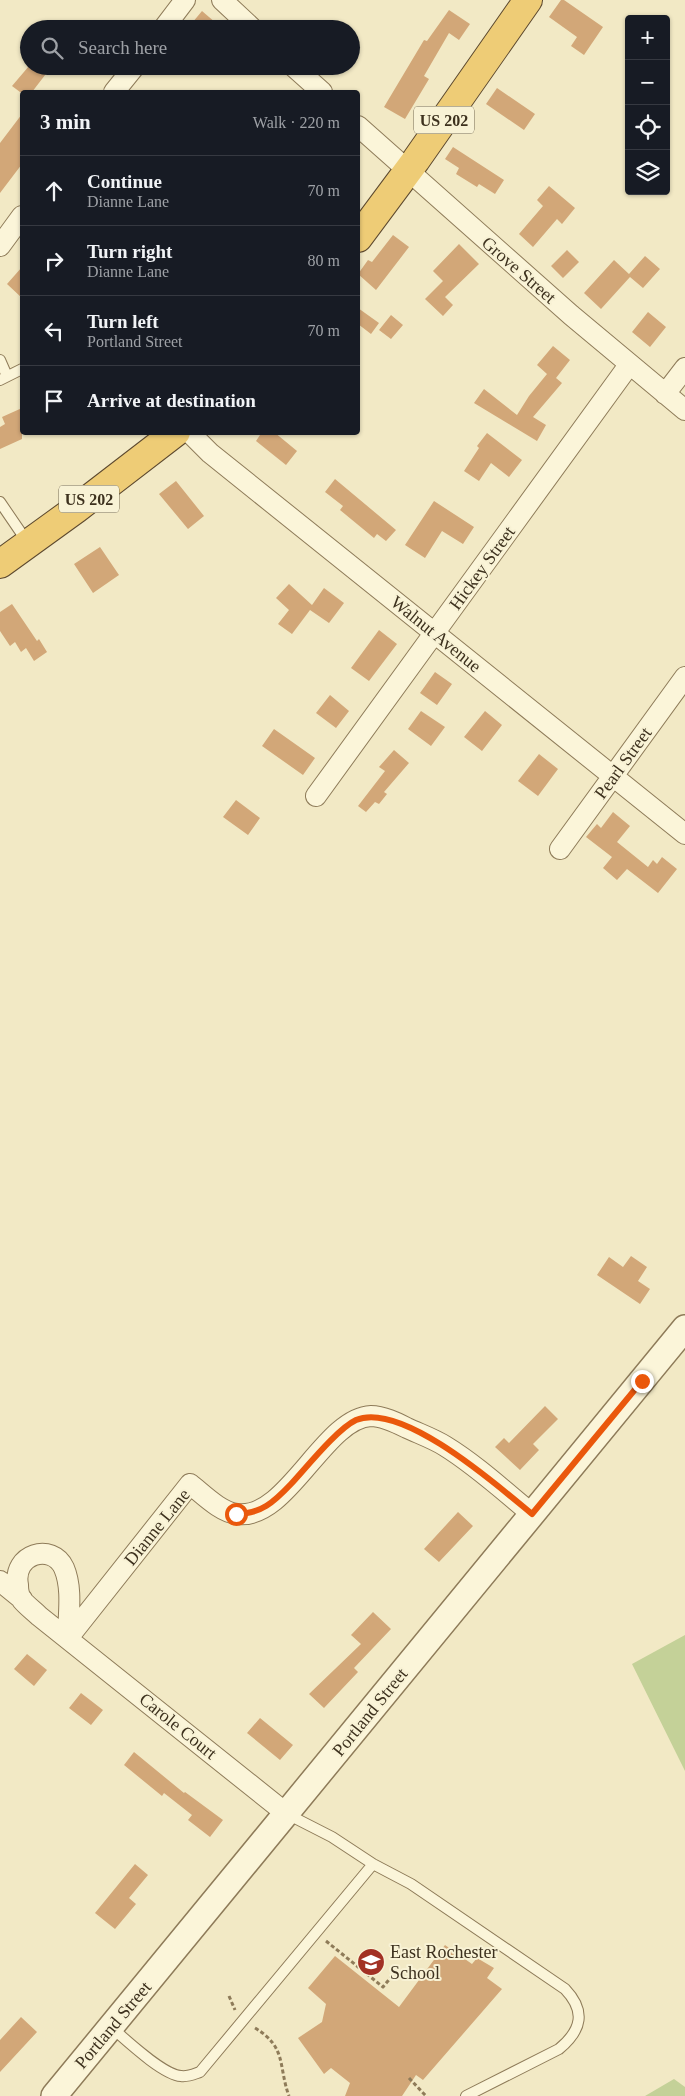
<!DOCTYPE html>
<html lang="en">
<head>
<meta charset="utf-8">
<style>
  :root { --surface:#171b24; --page:#20242c; --text:#f1f3f6; --muted:#9ea1a6; --line:#363941 }
  body { margin:0; font-family:Georgia,serif; background:var(--page); color:var(--text) }
  .controls { position:absolute; right:15px; top:15px; display:grid; overflow:hidden; border-radius:5px; box-shadow:0 1px 4px #0004 }
  .controls button { width:45px; height:45px; display:grid; place-items:center; padding:0; border:0; border-bottom:1px solid var(--line); background:var(--surface); color:var(--text); font:25px sans-serif }
  .stop { position:absolute; width:15px; height:15px; margin:-11px; border:4px solid #ea580c; border-radius:50%; background:#fff }
  .stop.end { background:#ea580c; border-color:#fff; box-shadow:0 1px 5px #0008 }
  .list { margin:0; padding:0; list-style:none }
  h2 { display:flex; justify-content:space-between; align-items:center; height:65px; margin:0; padding:0 20px; font-size:21px }
  h2 small { font-size:16px; font-weight:400; color:var(--muted) }
  .list li { display:grid; grid-template-columns:32px 1fr auto; gap:15px; align-items:center; box-sizing:border-box; height:70px; padding:0 20px; border-top:1px solid var(--line) }
  .list b { display:block; font-size:19px; white-space:nowrap }
  .list p { margin:0; font-size:16px; white-space:nowrap; color:var(--muted) }
  .list em { font-size:16px; font-style:normal; color:var(--muted) }
  .icon { flex:none; width:28px; height:28px; fill:none; stroke:currentColor; stroke-width:2; stroke-linecap:round; stroke-linejoin:round }
  .map { position:relative; flex:none; width:685px; height:2096px; overflow:hidden }
  .search { position:absolute; background:var(--surface); box-shadow:0 1px 4px #0004; left:20px; top:20px; width:340px; height:55px; display:flex; align-items:center; gap:12px; box-sizing:border-box; padding:0 18px; border-radius:28px; color:var(--muted); font-size:19px }
  .panel { position:absolute; background:var(--surface); box-shadow:0 1px 4px #0004; left:20px; top:90px; width:340px; height:345px; border-radius:5px }
  .map>svg:first-child { display:block }
</style>
</head>
<body>
<div class="map">
<svg width="685" height="2096" viewBox="0 0 685 2096">
  <rect width="100%" height="100%" fill="#f2e9c5"/>
  <path fill="#c4d198" d="M685,1635V1771L632,1664Z
    M674,2079L685,2087V2096H645Z"/>
  <path fill="#d2a778" d="M561,0H564L603,27L584,55L571,46L577,37L549,17Z
    M449,10L470,24L459,40L449,33L424,76L429,79L405,119L384,107L424,40L427,41Z
    M202,11L223,29H187Z
    M29,66H52L32,92H20L12,86Z
    M497,88L535,114L524,130L486,104Z
    M22,114V164L0,193V143Z
    M453,147L504,180L495,194L479,184L477,187L456,174L459,168L445,159Z
    M549,186L575,208L562,224L557,219L533,247L519,234L543,206L537,200Z
    M393,235L409,247L376,290L358,274L368,260L372,262Z
    M459,244L479,264L445,297L453,305L443,316L425,299L443,281L433,271Z
    M567,250L579,262L563,278L551,266Z
    M645,256L660,269L643,288L630,277L601,309L584,293L614,260L629,274Z
    M22,267V298L7,284Z
    M358,308L379,323L371,334L358,324Z
    M648,312L666,327L650,347L632,332Z
    M391,315L403,325L391,339L379,330Z
    M553,346L570,360L556,378L562,383L533,417L546,425L537,441L474,403L484,389L517,415L529,396L547,374L537,365Z
    M22,408V439L0,449V427L5,424L2,417Z
    M262,432H274L297,451L286,465L256,441Z
    M487,433L522,460L509,477L491,463L479,481L464,471L479,448L477,446Z
    M335,479L396,530L386,541L377,534L374,538L340,510L343,506L325,492Z
    M176,481L204,516L188,529L159,494Z
    M434,501L474,527L463,544L442,531L425,558L405,545Z
    M100,547L119,575L93,593L74,564Z
    M289,584L312,605L324,588L344,603L329,623L310,610L292,634L278,624L289,610L276,598Z
    M12,604L37,641L39,639L47,652L34,661L26,648L21,652L15,642L10,646L0,631V612Z
    M379,630L397,644L369,681L351,668Z
    M435,672L452,684L437,705L420,693Z
    M330,695L349,711L336,728L316,713Z
    M421,711L445,727L431,746L408,729Z
    M485,711L502,725L482,751L464,737Z
    M274,729L315,758L303,775L262,746Z
    M394,750L409,763L384,792L387,794L379,804L375,802L366,812L358,806L385,771L379,767Z
    M539,754L558,769L538,796L518,781Z
    M236,800L260,818L248,835L223,817Z
    M613,812L630,826L617,842L648,867L653,860L657,864L662,857L677,869L658,893L627,869L617,880L603,868L612,857L586,837L597,824L601,828Z
    M631,1256L647,1267L638,1281L650,1289L640,1304L597,1275L609,1257L623,1267Z
    M545,1406L558,1419L533,1444L539,1450L520,1470L495,1447L504,1438L509,1443Z
    M458,1512L473,1526L439,1562L424,1549Z
    M373,1612L391,1629L354,1668L358,1672L324,1708L309,1694L361,1644L351,1635Z
    M27,1654L47,1670L34,1686L14,1669Z
    M81,1693L103,1710L91,1725L69,1708Z
    M260,1718L293,1745L280,1760L247,1733Z
    M134,1752L184,1793L185,1792L223,1820L210,1837L188,1820L192,1815L164,1793L162,1796L124,1765Z
    M135,1864L148,1875L129,1898L136,1904L115,1929L95,1913Z
    M445,1945L472,1964L477,1958L494,1968L487,1978L502,1989L423,2080L416,2075L402,2096H345L350,2083L331,2068L324,2074L298,2038L322,2022L326,2004L308,1988L335,1956L399,2007Z
    M21,2017L37,2032L0,2072V2040Z"/>
  <g fill="none" stroke-linecap="round" stroke-linejoin="round">
    <g stroke="#8e7b59" stroke-width="12">
      <path id="service" d="M0,360L7,376
        M0,380L22,369
        M0,502L28,543
        M287,1814L332,1837L373,1864L411,1884L565,1989C586,2011 582,2030 559,2049L466,2096
        M111,2027C126,2040 163,2075 181,2076C188,2077 194,2074 200,2072L373,1864"/>
    </g>
    <g stroke="#8e7b59" stroke-width="22">
      <path id="minor" d="M222,0L253,29
        M163,29L185,0
        M293,66L322,92
        M114,92L135,66
        M358,126L571,315L685,410
        M0,246L22,216
        M665,394L685,368
        M189,432L210,453L685,834
        M316,796L629,365
        M560,849L685,677
        M0,1581L22,1599
        M68,1638L190,1484C203,1494 220,1512 237,1514C287,1521 324,1418 371,1416C383,1416 397,1423 407,1428C420,1434 434,1439 445,1446C476,1465 504,1491 532,1514
        M68,1638C68,1616 73,1589 64,1568C52,1542 12,1554 18,1585C18,1590 19,1596 22,1600C27,1606 34,1611 39,1616L287,1814"/>
    </g>
    <g stroke="#8e7b59" stroke-width="28">
      <path id="tertiary" d="M54,2096L685,1328"/>
    </g>
    <g stroke="#5c482e" stroke-width="30">
      <path id="trunk" d="M358,238L416,160L528,0
        M0,564L76,509L176,432"/>
    </g>
    <path stroke="#8e7b59" stroke-width="3" stroke-dasharray="4 2.5" stroke-linecap="butt" d="M326,1941L383,1987L392,1976L403,1972
      M229,1996L235,2010
      M255,2028C287,2047 278,2066 289,2096
      M409,2078L426,2096"/>
    <use href="#service" stroke="#fbf5d9" stroke-width="10"/>
    <use href="#minor" stroke="#fbf5d9" stroke-width="20"/>
    <use href="#tertiary" stroke="#fbf5d9" stroke-width="25"/>
    <use href="#trunk" stroke="#eecc76" stroke-width="28"/>
  </g>
  <g fill="none" stroke-linecap="round" stroke-linejoin="round">
    <path stroke="#ea580c" stroke-width="6" d="M236,1514C261,1514 274,1502 291,1484C306,1468 337,1429 356,1420C402,1401 498,1486 532,1514L642,1381"/>
  </g>
  <defs>
    <g id="school-disc" transform="scale(1.4375)"><circle r="9.5" fill="#a23124" stroke="#f8f2d5"/><path d="M0-5L7-2L0 1L-7-2ZM-4 1L0 2.5L4 1V4Q0 6-4 4Z" fill="#fff"/></g>
  </defs>
  <g fill-rule="evenodd">
    <use href="#school-disc" x="371" y="1962"/>
  </g>
  <g text-anchor="middle" stroke-width="4" stroke-linejoin="round" paint-order="stroke">
    <g fill="#f8f2d5" stroke="#756b55" stroke-width="1">
      <rect x="414" y="106.5" width="60" height="27" rx="4"/>
      <rect x="59" y="485.5" width="60" height="27" rx="4"/>
    </g>
    <g font-size="16" font-weight="bold" fill="#3d311e">
      <text x="444" y="126">US 202</text>
      <text x="89" y="505">US 202</text>
    </g>
    <g font-size="18" fill="#3d311e" stroke="#f8f2d5">
      <text transform="translate(519 270) rotate(41)" y="6">Grove Street</text>
      <text transform="translate(482 568) rotate(-54)" y="6">Hickey Street</text>
      <text transform="translate(436 634) rotate(39)" y="6">Walnut Avenue</text>
      <text transform="translate(623 763) rotate(-54)" y="6">Pearl Street</text>
      <text transform="translate(157 1527) rotate(-51)" y="6">Dianne Lane</text>
      <text transform="translate(370 1712) rotate(-51)" y="6">Portland Street</text>
      <text transform="translate(178 1726) rotate(39)" y="6">Carole Court</text>
      <text transform="translate(113 2025) rotate(-50)" y="6">Portland Street</text>
    </g>
    <g font-size="18" fill="#3d311e" stroke="#f8f2d5" text-anchor="start">
      <text x="390" y="1958">East Rochester<tspan x="390" dy="21">School</tspan></text>
    </g>
  </g>
</svg>
<div class="controls">
<button>+</button>
<button>−</button>
<button><svg class="icon" aria-label="locate" viewBox="0 0 24 24"><circle cx="12" cy="12" r="6"/><path d="M12 2v4M12 18v4M2 12h4M18 12h4"/></svg></button>
<button><svg class="icon" aria-label="layers" viewBox="0 0 24 24"><path d="M12 4l9 5-9 5-9-5zM3 14l9 5 9-5"/></svg></button>
</div>
<div class="stop" style="left:236px;top:1514px"></div>
<div class="stop end" style="left:642px;top:1381px"></div>
<div class="search"><svg class="icon" aria-label="search" viewBox="0 0 24 24"><circle cx="10" cy="10" r="6"/><path d="M15 15l6 6"/></svg>Search here</div>
<section class="panel">
<h2>3 min<small>Walk · 220 m</small></h2>
<ul class="list">
<li><svg class="icon" aria-label="ahead" viewBox="0 0 24 24"><path d="M12 20V5M6 11l6-6 6 6"/></svg><div><b>Continue</b><p>Dianne Lane</p></div><em>70 m</em></li>
<li><svg class="icon" aria-label="right" viewBox="0 0 24 24"><path d="M7 20v-9h11M14 6l5 5-5 5"/></svg><div><b>Turn right</b><p>Dianne Lane</p></div><em>80 m</em></li>
<li><svg class="icon" aria-label="left" viewBox="0 0 24 24"><path d="M17 20v-9H6M10 6l-5 5 5 5"/></svg><div><b>Turn left</b><p>Portland Street</p></div><em>70 m</em></li>
<li><svg class="icon" aria-label="arrive" viewBox="0 0 24 24"><path d="M6 21V4h12l-3 4 3 4H6"/></svg><div><b>Arrive at destination</b></div></li>
</ul>
</section>
</div>
</body>
</html>
